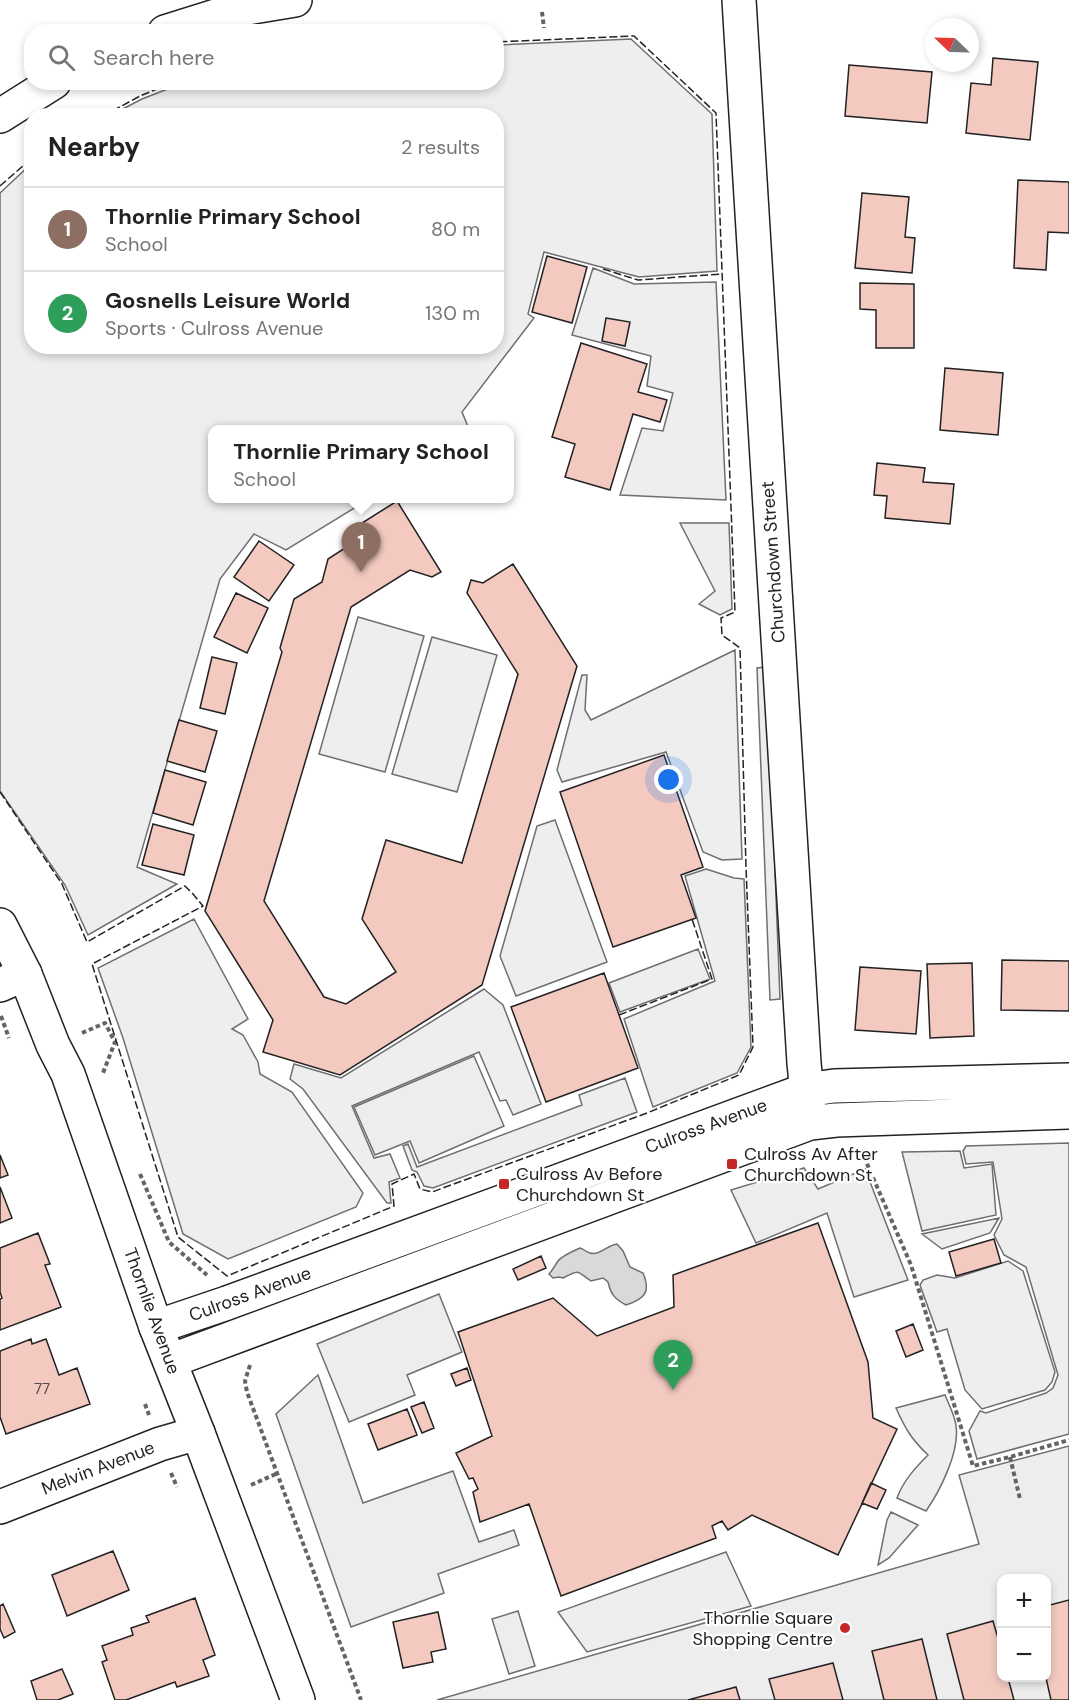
<!DOCTYPE html>
<html lang="en">
<head>
<meta charset="utf-8">
<style>
  :root { --surface:#fff; --page:#f6f6f6; --text:#222; --muted:#767676; --line:#e0e0e0; --accent:#db2777 }
  body { margin:0; font-family:"DM Sans",sans-serif; background:var(--page); color:var(--text) }
  .controls { position:absolute; right:18px; bottom:18px; display:grid; overflow:hidden; border-radius:12px; box-shadow:0 3px 9px #0003 }
  .controls button { width:54px; height:54px; display:grid; place-items:center; padding:0; border:0; border-bottom:2px solid var(--line); background:var(--surface); color:var(--text); font:30px sans-serif }
  .compass { position:absolute; left:925px; top:18px; width:54px; height:54px; border-radius:50%; background:var(--surface); box-shadow:0 3px 9px #0003; rotate:293deg }
  .you { position:absolute; left:669px; top:780px; width:21px; height:21px; margin:-15px; border:4px solid #fff; border-radius:50%; background:#1a73e8; box-shadow:0 0 0 9px #1a73e833 }
  .badge { display:grid; place-items:center; width:39px; height:39px; border-radius:50%; background:var(--accent); color:#fff; font-size:20px; font-weight:700 }
  .pin { position:absolute; translate:-50% -50px; filter:drop-shadow(0 2px 3px #0008) }
  .pin::after { content:''; position:absolute; top:32px; width:21px; height:18px; background:inherit; clip-path:polygon(0 0,100% 0,50% 100%) }
  .popup { position:absolute; left:208px; top:425px; width:306px; height:78px; box-sizing:border-box; display:grid; place-content:center; border-radius:12px; background:var(--surface); filter:drop-shadow(0 2px 4px #0005); font-size:20px; white-space:nowrap; color:var(--muted) }
  .popup b { font-size:22px; color:var(--text) }
  .popup::after { content:''; position:absolute; left:50%; top:100%; margin-left:-12px; border:12px solid transparent; border-top-color:var(--surface) }
  .list { margin:0; padding:0; list-style:none }
  h2 { display:flex; justify-content:space-between; align-items:center; height:78px; margin:0; padding:0 24px; font-size:26px }
  h2 small { font-size:20px; font-weight:400; color:var(--muted) }
  .list li { display:grid; grid-template-columns:39px 1fr auto; gap:18px; align-items:center; box-sizing:border-box; height:84px; padding:0 24px; border-top:2px solid var(--line) }
  .list b { display:block; font-size:22px; white-space:nowrap }
  .list p { margin:0; font-size:20px; white-space:nowrap; color:var(--muted) }
  .list em { font-size:20px; font-style:normal; color:var(--muted) }
  .icon { flex:none; width:33px; height:33px; fill:none; stroke:currentColor; stroke-width:2; stroke-linecap:round; stroke-linejoin:round }
  .map { position:relative; flex:none; width:1069px; height:1700px; overflow:hidden }
  .search { position:absolute; background:var(--surface); box-shadow:0 3px 9px #0003; left:24px; top:24px; width:480px; height:66px; display:flex; align-items:center; gap:15px; box-sizing:border-box; padding:0 21px; border-radius:24px; color:var(--muted); font-size:22px }
  .panel { position:absolute; background:var(--surface); box-shadow:0 3px 9px #0003; left:24px; top:108px; width:480px; height:246px; border-radius:24px }
  .map>svg:first-child { display:block }
</style>
</head>
<body>
<div class="map">
<svg width="1069" height="1700" viewBox="0 0 1069 1700">
  <rect width="100%" height="100%" fill="#fff"/>
  <path fill="#eee" stroke="#6f6f6f" stroke-width="1.5" d="M631,39L712,114L717,271L639,277L544,252L528,314L534,318L462,412L469,429L212,430V498L369,499L286,550L254,534L220,579L137,867L177,884L88,935L65,885L0,791V193L31,164L32,346H496V116L111,115L142,99L183,83L496,82L497,45Z
    M593,268L634,284L716,282L726,500L620,495L642,428L663,431L673,393L647,386L651,356L572,335Z
    M680,523H729L732,609L720,615L699,604L715,591Z
    M358,617L424,636L385,772L319,754Z
    M432,637L497,655L457,792L392,774Z
    M735,650L742,859L722,860L703,852L666,752L562,782L557,770L582,675H587L585,710L591,720Z
    M555,820L607,962L516,996L500,956L537,826Z
    M706,869L734,878L744,879L751,1047L737,1073L653,1107L624,1019L715,981L685,876Z
    M194,919L248,1019L232,1029L243,1035L258,1062L260,1074L292,1092L363,1193L356,1207L228,1259L183,1234L123,1038L98,968Z
    M698,949L710,979L620,1012L609,983Z
    M484,989L503,1005L541,1104L513,1115L506,1100L500,1101L479,1052L352,1106L374,1158L390,1154L400,1178L389,1182L391,1203H387L303,1089L290,1079L294,1064L341,1078Z
    M625,1078L637,1112L433,1188L424,1186L417,1172L412,1170L403,1146L408,1144L417,1167L582,1105L579,1095Z
    M1069,1143V1434L977,1459L969,1431L980,1411L986,1413L1046,1393L1053,1388L1058,1375L1026,1267L1004,1255L994,1235L1002,1219L993,1162L966,1164L963,1151L966,1146Z
    M999,1218L990,1233L942,1249L922,1234Z
    M1008,1261L1023,1271L1055,1372L1052,1382L1045,1390L982,1409L965,1390L947,1329L937,1332L920,1285L923,1280L937,1275L955,1278Z
    M945,1395C949,1405 955,1416 956,1426C960,1451 940,1491 926,1511L897,1498C903,1481 916,1467 928,1455C911,1439 905,1428 896,1408Z
    M891,1512L918,1525L889,1558L878,1565L887,1520Z
    M726,1552L751,1606L587,1652L558,1612Z"/>
  <path fill="#ededed" stroke="#6f6f6f" stroke-width="1.5" fill-rule="evenodd" d="M767,667L780,999L770,1000L757,668Z
    M474,1056L504,1126L419,1163L410,1141L375,1155L354,1107Z
    M960,1151L964,1168L992,1164L996,1215L922,1231L902,1152Z
    M804,1168L818,1189L865,1169L908,1280L854,1297L827,1213L756,1243L731,1190Z
    M439,1294L462,1352L407,1375L415,1395L349,1422L317,1344Z
    M318,1375L363,1503L453,1471L479,1542L514,1530L519,1545L438,1574L444,1593L351,1627L276,1414Z
    M1069,1446V1700H437L979,1544L959,1475ZM1002,1578H1046V1678H1002Z
    M518,1611L535,1666L509,1674L492,1619Z"/>
  <path fill="#d9d9d9" stroke="#6f6f6f" stroke-width="1.5" d="M617,1244L623,1251L630,1267L643,1273C651,1292 645,1299 626,1305C615,1299 611,1295 608,1282L603,1278L591,1281C576,1271 581,1269 563,1278L559,1277L553,1278L549,1274C553,1270 555,1265 558,1261C562,1256 573,1251 580,1248C584,1249 586,1252 590,1253C599,1256 608,1245 617,1244Z"/>
  <path fill="#f3c9c0" stroke="#222" stroke-width="1.5" d="M993,58L1038,62L1030,140L966,133L971,83L991,85Z
    M849,65L932,72L927,123L845,116Z
    M1018,180L1069,182V233L1048,232L1046,270L1014,268Z
    M862,193L909,197L905,237L915,238L912,273L855,268Z
    M547,256L587,267L572,323L532,312Z
    M860,283L914,284V348H876V310L860,309Z
    M606,318L630,322L625,346L602,341Z
    M581,343L647,364L638,392L667,400L660,422L633,414L610,490L565,477L575,444L552,437Z
    M945,368L1003,373L998,435L940,430Z
    M877,463L925,468L923,482L954,484L950,524L885,518L887,496L874,495Z
    M397,501L441,572L432,577L410,570L351,607L264,901L324,997L346,1004L396,972L362,919L386,840L462,863L518,674L467,593L471,580L483,583L513,564L577,666L482,985L340,1075L263,1052L273,1020L205,911L282,652L280,648L294,599L322,582L328,559L356,541L362,523Z
    M259,541L294,565L269,601L234,577Z
    M236,593L268,608L247,653L214,637Z
    M212,657L237,663L225,714L200,708Z
    M179,720L217,731L205,772L167,761Z
    M664,755L703,867L681,875L696,918L613,947L560,792Z
    M165,770L206,782L193,825L153,813Z
    M153,824L194,835L184,875L142,865Z
    M1002,960L1069,961V1011L1001,1010Z
    M972,963L974,1036L930,1038L927,964Z
    M860,967L921,971L916,1034L855,1030Z
    M604,973L638,1068L546,1102L511,1007Z
    M0,1155L8,1175L0,1178Z
    M0,1187L12,1218L0,1223Z
    M818,1223L868,1362L873,1418L897,1429L838,1555L752,1515L728,1530L722,1521L712,1526L716,1538L561,1596L529,1504L480,1522L473,1492L478,1489L473,1478L469,1479L456,1453L492,1436L458,1332L553,1298L597,1336L674,1307L673,1275Z
    M38,1233L50,1264L45,1265L61,1307L0,1330V1299L2,1298L0,1292V1248Z
    M994,1239L1001,1263L956,1276L949,1252Z
    M541,1256L546,1268L518,1280L513,1269Z
    M913,1324L923,1350L906,1357L896,1331Z
    M31,1339L32,1344L46,1339L59,1375L77,1368L90,1404L6,1434L0,1417V1351Z
    M467,1368L471,1380L456,1386L451,1374Z
    M424,1402L434,1428L422,1433L411,1407Z
    M407,1409L417,1435L378,1450L368,1424Z
    M871,1483L886,1490L877,1509L862,1503Z
    M113,1551L129,1590L67,1616L52,1575Z
    M195,1598L215,1655L203,1660L209,1676L177,1687L175,1682L126,1700H115L102,1662L107,1660L102,1646L133,1635L131,1628L149,1622L146,1616Z
    M1069,1600V1700H1051L1046,1678V1606Z
    M3,1604L15,1632L4,1638L0,1629V1606Z
    M438,1612L446,1649L431,1652L433,1662L403,1668L393,1622Z
    M993,1621L1002,1652V1678H1008L1014,1700H964L947,1634Z
    M922,1639L937,1700H884L872,1651Z
    M833,1663L843,1700H775L769,1679Z
    M62,1669L73,1694L58,1700H37L31,1681Z
    M736,1687L740,1700H688Z"/>
  <g fill="none" stroke-linecap="round" stroke-linejoin="round">
    <g stroke="#222" stroke-width="36">
      <path id="minor" d="M739,0L804,1063L810,1123
        M165,32L235,10L295,0
        M0,116L54,82
        M0,985L25,974
        M156,1327L227,1303L806,1090L834,1086L1069,1080
        M170,1361L810,1123L836,1120L1069,1112
        M0,1507L160,1444L198,1433"/>
    </g>
    <g stroke="#222" stroke-width="36">
      <path id="major" d="M0,925L25,974L53,1045L68,1074L156,1327L198,1433L298,1700"/>
    </g>
    <path stroke="#646464" stroke-width="4" stroke-dasharray="4.5 3" stroke-linecap="butt" d="M542,12L544,28
      M1,1016L9,1038
      M82,1033L105,1023L115,1042L103,1073
      M861,1150L911,1265L973,1466L1010,1457L1069,1440
      M140,1174L169,1242L207,1275
      M250,1365L245,1381L247,1392L361,1700
      M145,1404L149,1415
      M1010,1457L1020,1499
      M171,1473L177,1487
      M251,1485L278,1473"/>
    <use href="#minor" stroke="#fff" stroke-width="33"/>
    <use href="#major" stroke="#fff" stroke-width="33"/>
    <path stroke="#222" stroke-width="1.5" stroke-dasharray="8 3" stroke-linecap="butt" d="M103,116L140,96L174,82
      M0,186L32,158
      M603,269L638,280L721,274
      M0,792L62,884L87,942L185,886L193,894L203,906L92,964L178,1237L227,1276L394,1206L392,1184L414,1174L420,1189L432,1192L647,1113L739,1075L753,1047L746,867L740,648L722,635L721,618L735,612L716,113L634,36L496,42
      M619,1015L712,979L692,919"/>
  </g>
  <g fill="#c62828" stroke="#fff" stroke-width="2">
    <rect x="726" y="1158" width="12" height="12" rx="3"/>
    <rect x="498" y="1178" width="12" height="12" rx="3"/>
    <circle cx="845" cy="1628" r="6"/>
  </g>
  <g text-anchor="middle" stroke-width="4.5" stroke-linejoin="round" paint-order="stroke">
    <g font-size="15" fill="#564c4a">
      <text x="42" y="1394">77</text>
    </g>
    <g font-size="18" fill="#222" stroke="#fff">
      <text transform="translate(773 562) rotate(-94)" y="6">Churchdown Street</text>
      <text transform="translate(706 1126) rotate(-20)" y="6">Culross Avenue</text>
      <text transform="translate(250 1294) rotate(-20)" y="6">Culross Avenue</text>
      <text transform="translate(152 1311) rotate(70)" y="6">Thornlie Avenue</text>
      <text transform="translate(98 1468) rotate(-21)" y="6">Melvin Avenue</text>
    </g>
    <g font-size="18" fill="#222" stroke="#fff" text-anchor="start">
      <text x="744" y="1160">Culross Av After<tspan x="744" dy="21">Churchdown St</tspan></text>
      <text x="516" y="1180">Culross Av Before<tspan x="516" dy="21">Churchdown St</tspan></text>
      <text x="833" y="1624" text-anchor="end">Thornlie Square<tspan x="833" dy="21">Shopping Centre</tspan></text>
    </g>
  </g>
</svg>
<div class="controls">
<button>+</button>
<button>−</button>
</div>
<svg class="compass" viewBox="-18 -18 36 36"><path d="M0-13l5 13h-10z" fill="#e53935"/><path d="M0 13l5-13h-10z" fill="#767676"/></svg>
<div class="you"></div>
<div class="pin badge" style="left:361px;top:572px;background:#8d6e63">1</div>
<div class="popup"><b>Thornlie Primary School</b>School</div>
<div class="pin badge" style="left:673px;top:1390px;background:#2e9e5b">2</div>
<div class="search"><svg class="icon" aria-label="search" viewBox="0 0 24 24"><circle cx="10" cy="10" r="6"/><path d="M15 15l6 6"/></svg>Search here</div>
<section class="panel">
<h2>Nearby<small>2 results</small></h2>
<ul class="list">
<li><span class="badge" style="background:#8d6e63">1</span><div><b>Thornlie Primary School</b><p>School</p></div><em>80 m</em></li>
<li><span class="badge" style="background:#2e9e5b">2</span><div><b>Gosnells Leisure World</b><p>Sports · Culross Avenue</p></div><em>130 m</em></li>
</ul>
</section>
</div>
</body>
</html>
